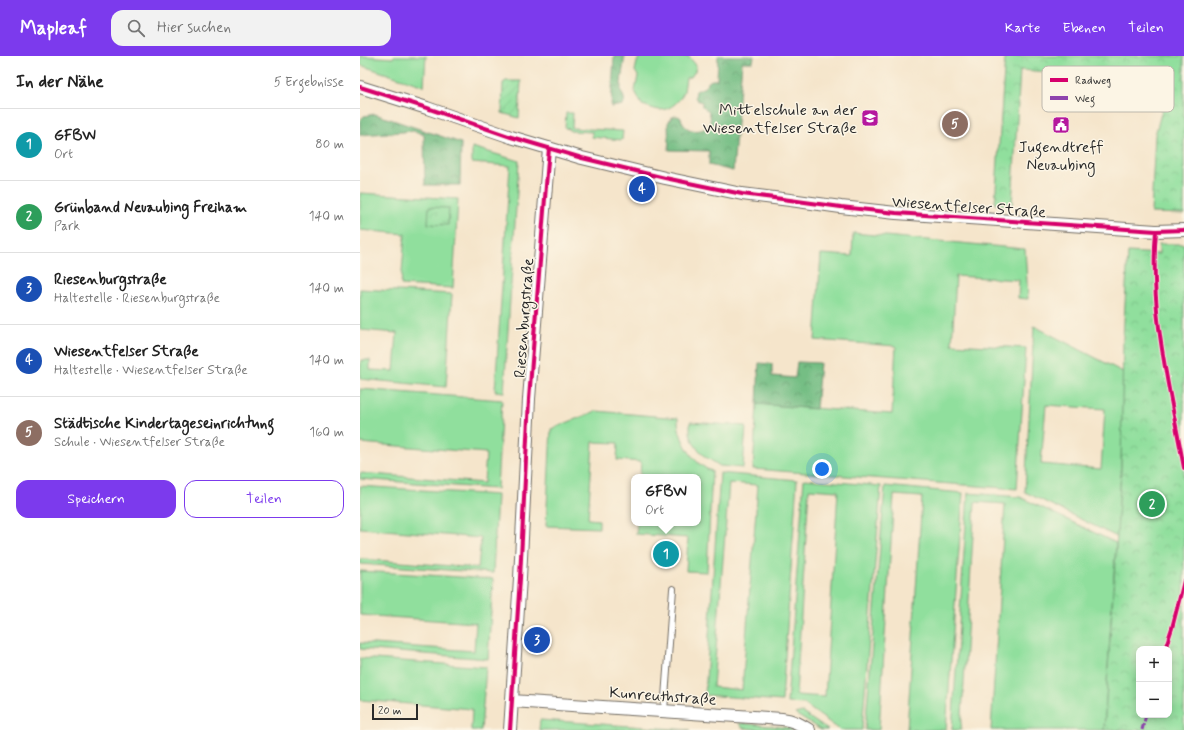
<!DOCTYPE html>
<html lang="de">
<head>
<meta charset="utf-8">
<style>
  :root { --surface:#fff; --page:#f2f2f2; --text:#222; --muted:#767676; --line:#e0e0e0; --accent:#7c3aed }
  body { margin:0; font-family:Mynerve,sans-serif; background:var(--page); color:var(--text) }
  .controls { position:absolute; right:12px; bottom:12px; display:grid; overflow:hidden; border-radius:8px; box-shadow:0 2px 10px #0003 }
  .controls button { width:36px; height:36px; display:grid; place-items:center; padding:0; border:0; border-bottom:1px solid var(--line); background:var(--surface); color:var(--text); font:20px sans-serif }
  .scale { position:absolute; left:12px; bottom:10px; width:46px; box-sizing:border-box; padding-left:4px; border:2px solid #2b2b2b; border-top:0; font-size:11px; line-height:14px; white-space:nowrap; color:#2b2b2b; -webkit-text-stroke:3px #fcf5e5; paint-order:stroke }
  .you { position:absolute; left:462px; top:413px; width:14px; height:14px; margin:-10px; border:3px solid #fff; border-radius:50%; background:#1a73e8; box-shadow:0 0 0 6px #1a73e833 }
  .badge { display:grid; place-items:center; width:26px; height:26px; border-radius:50%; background:var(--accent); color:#fff; font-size:13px; font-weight:700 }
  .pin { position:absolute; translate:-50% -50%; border:2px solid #fff; box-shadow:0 1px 4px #0006 }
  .popup { position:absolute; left:271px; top:418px; width:70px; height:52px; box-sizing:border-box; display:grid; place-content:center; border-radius:8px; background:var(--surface); filter:drop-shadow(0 1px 3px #0005); font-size:13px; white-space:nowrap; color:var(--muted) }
  .popup b { font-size:15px; color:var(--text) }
  .popup::after { content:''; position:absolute; left:50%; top:100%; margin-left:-8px; border:8px solid transparent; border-top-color:var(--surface) }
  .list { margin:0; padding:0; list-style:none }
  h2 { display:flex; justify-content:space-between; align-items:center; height:52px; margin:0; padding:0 16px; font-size:17px }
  h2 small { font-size:13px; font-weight:400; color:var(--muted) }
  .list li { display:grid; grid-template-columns:26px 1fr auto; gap:12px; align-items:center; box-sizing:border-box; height:72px; padding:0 16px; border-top:1px solid var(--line) }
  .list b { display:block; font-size:15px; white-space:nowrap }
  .list p { margin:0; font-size:13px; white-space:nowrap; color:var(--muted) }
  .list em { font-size:13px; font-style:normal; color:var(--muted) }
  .actions { display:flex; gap:8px; padding:12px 16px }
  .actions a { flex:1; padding:9px 0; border:1px solid var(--accent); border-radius:12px; text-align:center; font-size:14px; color:var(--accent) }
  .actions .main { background:var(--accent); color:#fff }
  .icon { flex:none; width:22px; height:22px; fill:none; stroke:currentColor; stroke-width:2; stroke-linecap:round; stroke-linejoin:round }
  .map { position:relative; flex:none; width:824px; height:674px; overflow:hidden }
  header { display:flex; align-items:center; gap:24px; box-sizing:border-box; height:56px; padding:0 20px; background:var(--accent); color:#fff }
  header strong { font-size:19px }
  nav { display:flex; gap:22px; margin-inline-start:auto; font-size:14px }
  .search { width:280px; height:36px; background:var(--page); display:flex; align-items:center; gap:10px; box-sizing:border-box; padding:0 14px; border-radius:12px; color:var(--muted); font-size:15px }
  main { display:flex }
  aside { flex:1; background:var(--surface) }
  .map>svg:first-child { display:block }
</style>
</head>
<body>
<header>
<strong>Mapleaf</strong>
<div class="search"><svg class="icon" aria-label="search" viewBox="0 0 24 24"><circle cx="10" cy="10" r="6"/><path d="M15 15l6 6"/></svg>Hier suchen</div>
<nav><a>Karte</a><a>Ebenen</a><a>Teilen</a></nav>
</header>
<main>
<aside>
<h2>In der Nähe<small>5 Ergebnisse</small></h2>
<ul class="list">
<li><span class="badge" style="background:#0f9aa8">1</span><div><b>GFBW</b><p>Ort</p></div><em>80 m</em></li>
<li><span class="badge" style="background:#2e9e5b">2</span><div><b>Grünband Neuaubing Freiham</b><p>Park</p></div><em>140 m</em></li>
<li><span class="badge" style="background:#1a4fb4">3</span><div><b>Riesenburgstraße</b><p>Haltestelle · Riesenburgstraße</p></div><em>140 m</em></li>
<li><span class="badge" style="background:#1a4fb4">4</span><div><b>Wiesentfelser Straße</b><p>Haltestelle · Wiesentfelser Straße</p></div><em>140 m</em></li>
<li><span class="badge" style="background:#8d6e63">5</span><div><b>Städtische Kindertageseinrichtung</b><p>Schule · Wiesentfelser Straße</p></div><em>160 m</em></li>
</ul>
<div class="actions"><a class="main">Speichern</a><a>Teilen</a></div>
</aside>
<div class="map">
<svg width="824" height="674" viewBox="0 0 824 674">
  <defs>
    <pattern id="forest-crowns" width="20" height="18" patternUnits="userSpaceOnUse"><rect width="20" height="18" fill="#74be84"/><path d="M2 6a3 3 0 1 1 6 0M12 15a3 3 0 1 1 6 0" fill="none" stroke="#5f9b6c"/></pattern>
    <pattern id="park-crowns" width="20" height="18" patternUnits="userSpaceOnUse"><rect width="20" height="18" fill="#90df9d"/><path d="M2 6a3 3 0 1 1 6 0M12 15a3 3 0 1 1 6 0" fill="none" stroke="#7cc087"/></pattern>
    <pattern id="garden-furrows" width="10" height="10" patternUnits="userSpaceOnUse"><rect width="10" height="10" fill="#90df9d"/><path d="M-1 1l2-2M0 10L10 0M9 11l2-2" fill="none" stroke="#7cc087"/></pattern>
  </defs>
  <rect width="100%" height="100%" fill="#fcf5e5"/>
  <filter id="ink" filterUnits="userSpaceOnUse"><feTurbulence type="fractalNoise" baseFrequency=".025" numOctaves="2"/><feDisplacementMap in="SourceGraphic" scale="8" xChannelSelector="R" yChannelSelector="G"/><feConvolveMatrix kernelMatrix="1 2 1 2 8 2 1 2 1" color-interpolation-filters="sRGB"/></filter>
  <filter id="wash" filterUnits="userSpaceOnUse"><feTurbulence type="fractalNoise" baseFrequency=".012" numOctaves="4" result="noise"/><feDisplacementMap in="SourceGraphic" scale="16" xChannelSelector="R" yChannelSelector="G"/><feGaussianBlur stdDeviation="0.9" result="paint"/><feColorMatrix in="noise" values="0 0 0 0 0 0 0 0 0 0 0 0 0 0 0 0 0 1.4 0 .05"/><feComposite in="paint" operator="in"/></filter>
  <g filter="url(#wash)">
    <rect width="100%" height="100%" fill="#f5e5cb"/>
    <path fill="#90df9d" stroke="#5e8564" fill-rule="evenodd" d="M0,0L33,2L34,0H66L64,30L0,9Z
      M280,0H328L336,9L335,15L331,21L326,22C325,26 325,31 324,35C321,44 311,54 300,54C295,54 287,50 282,49L275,35L278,20L275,15L277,6Z
      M206,57H213L212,72L263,75L262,84L232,81V76L210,75V73L205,72Z
      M112,91L159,105L144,336L135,335L150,110L112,107Z
      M0,137L98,143L93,232L41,229L45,178L0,174Z
      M493,177L665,193L668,243L658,242L659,224L596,220L592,288L666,292L657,433L393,413L397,348L532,358L536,290L455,284L461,198L492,200Z
      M0,233L92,238L86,331L0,323L1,304H10V314L34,315L37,277L0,274Z
      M674,270L763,316L761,416L757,481L665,436ZM686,349L745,353L741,413L681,408Z
      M0,333L142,344L137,433L0,423V417L124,427L126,397L0,387Z
      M236,355L318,362C317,378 330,403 344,411C346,413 350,414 352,415L347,516L326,515L328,482L276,478L277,467H338V421H280L281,406L257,404L258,387L233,386L228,463L239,464V472L186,470L191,373Z
      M330,366L386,370L383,412L360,410L344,400L334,388L330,377Z
      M360,417L437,424L422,645L345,639ZM369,427L398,429L382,634L353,631Z
      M444,423L521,430L502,674H480L444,648L427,647ZM449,433L478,435L465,641L436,639Z
      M0,430L137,439L133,517L0,508V503L118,512L121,482L0,472Z
      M525,430L603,437L586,674H547L562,441L534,439L519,674H505Z
      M608,437L660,441L756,487L744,674H631L645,448L615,446L601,674H592Z
      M0,515L133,523L128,603L0,593V587L114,595L116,567L0,559Z
      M0,602L126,611L121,674H111L112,653L0,644Z
      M442,656L444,658L468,674H461L435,658Z
      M180,664L330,674H179Z
      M379,667L431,672L436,674H404L382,672Z"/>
    <path fill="url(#forest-crowns)" stroke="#507458" d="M254,0H265C264,7 260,27 261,34C262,40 267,43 263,49L251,51Z
      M358,0H394L393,6H382L373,115L349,109V95L309,94L308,67L311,62C314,60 316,59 320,61C322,63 322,67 324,69C329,76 341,76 347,71C350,68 351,63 350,59C349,55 345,53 342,50V46L337,44L335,41L336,35C338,34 340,33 343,32C349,29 346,23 357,24Z
      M15,58L101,87L100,129H65L64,79L55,75L0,79V64L4,60Z
      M437,306L460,307L456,353L397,348L399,307L412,308V320L435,322Z"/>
    <path fill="url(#park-crowns)" stroke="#5e8564" fill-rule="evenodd" d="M645,0H824V158L791,157L795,79L804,47L808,24L660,14L652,149L635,148Z
      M69,151L89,152L88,169L68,168Z
      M799,188H824V674H744L761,416L763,282L768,196L799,198ZM779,593H809V659H779Z"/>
    <path fill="url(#garden-furrows)" stroke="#5e8564" d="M146,25H161L159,62L142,57L143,27Z"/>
  </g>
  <g filter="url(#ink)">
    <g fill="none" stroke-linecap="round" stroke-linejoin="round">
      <g stroke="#726c63" stroke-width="8">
        <path id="lane" d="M304,655L313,533"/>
      </g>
      <g stroke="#726c63" stroke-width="14">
        <path id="street" d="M0,31L67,52L151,81L222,102L305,122L382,138L430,144L481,151L536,157L796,175L824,174
          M152,645L422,663C433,664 440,668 449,674
          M150,674L160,522L169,343L189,92"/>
      </g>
      <use href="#lane" stroke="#fff" stroke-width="6"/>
      <use href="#street" stroke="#fff" stroke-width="12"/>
      <path stroke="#8e44ad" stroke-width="3" stroke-dasharray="6 3" stroke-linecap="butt" d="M782,674L786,659"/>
      <g stroke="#fcf5e5" stroke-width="6">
        <path id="cycleway" d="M0,31L67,52L151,81L222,102L305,122L382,138L430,144L481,151L536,157L796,175L824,174
          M796,175C789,254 810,335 824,412
          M805,593L812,572L824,525
          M150,674L160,522L169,343L189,92"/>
      </g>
      <use href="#cycleway" stroke="#d6006c" stroke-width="4"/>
    </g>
  </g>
  <defs>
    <g id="school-square" transform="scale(0.9)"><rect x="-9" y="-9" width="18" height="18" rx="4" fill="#b5179e" stroke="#fcf5e5"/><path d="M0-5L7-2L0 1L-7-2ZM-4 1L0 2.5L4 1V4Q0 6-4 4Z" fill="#fff"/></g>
    <g id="civic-square" transform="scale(0.9)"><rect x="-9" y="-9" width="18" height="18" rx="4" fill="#b5179e" stroke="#fcf5e5"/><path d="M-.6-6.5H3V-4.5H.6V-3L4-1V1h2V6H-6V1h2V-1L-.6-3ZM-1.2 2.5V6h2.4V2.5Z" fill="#fff"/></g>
  </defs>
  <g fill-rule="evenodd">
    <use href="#school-square" x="510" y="62"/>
    <use href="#civic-square" x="701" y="69"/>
  </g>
  <g text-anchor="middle" stroke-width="3" stroke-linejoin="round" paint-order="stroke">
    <g font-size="16" fill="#2b2b2b" stroke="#fcf5e5" text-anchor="end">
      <text x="497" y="59">Mittelschule an der<tspan x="497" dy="18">Wiesentfelser Straße</tspan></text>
      <text x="701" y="96" text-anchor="middle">Jugendtreff<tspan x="701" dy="18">Neuaubing</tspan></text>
    </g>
    <g font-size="16" fill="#2b2b2b" stroke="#fcf5e5">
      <text transform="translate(609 150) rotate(4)" y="6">Wiesentfelser Straße</text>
      <text transform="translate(163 262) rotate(-86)" y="6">Riesenburgstraße</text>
      <text transform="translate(303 639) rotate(4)" y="6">Kunreuthstraße</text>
    </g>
  </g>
  <rect x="682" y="10" width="132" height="46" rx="6" fill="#fcf5e5" stroke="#bdb8ad" stroke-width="1"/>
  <rect x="690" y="22" width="18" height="4" fill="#d6006c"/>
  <rect x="690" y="40" width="18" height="4" fill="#8e44ad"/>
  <g font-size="11" fill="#2b2b2b">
    <text x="715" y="28">Radweg</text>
    <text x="715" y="46">Weg</text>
  </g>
</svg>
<div class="controls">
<button>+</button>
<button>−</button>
</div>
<div class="scale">20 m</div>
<div class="you"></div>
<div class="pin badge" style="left:306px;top:498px;background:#0f9aa8">1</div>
<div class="popup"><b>GFBW</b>Ort</div>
<div class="pin badge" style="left:792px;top:448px;background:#2e9e5b">2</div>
<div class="pin badge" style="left:177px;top:584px;background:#1a4fb4">3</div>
<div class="pin badge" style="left:282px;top:133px;background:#1a4fb4">4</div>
<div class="pin badge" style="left:595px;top:68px;background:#8d6e63">5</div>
</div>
</main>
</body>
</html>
